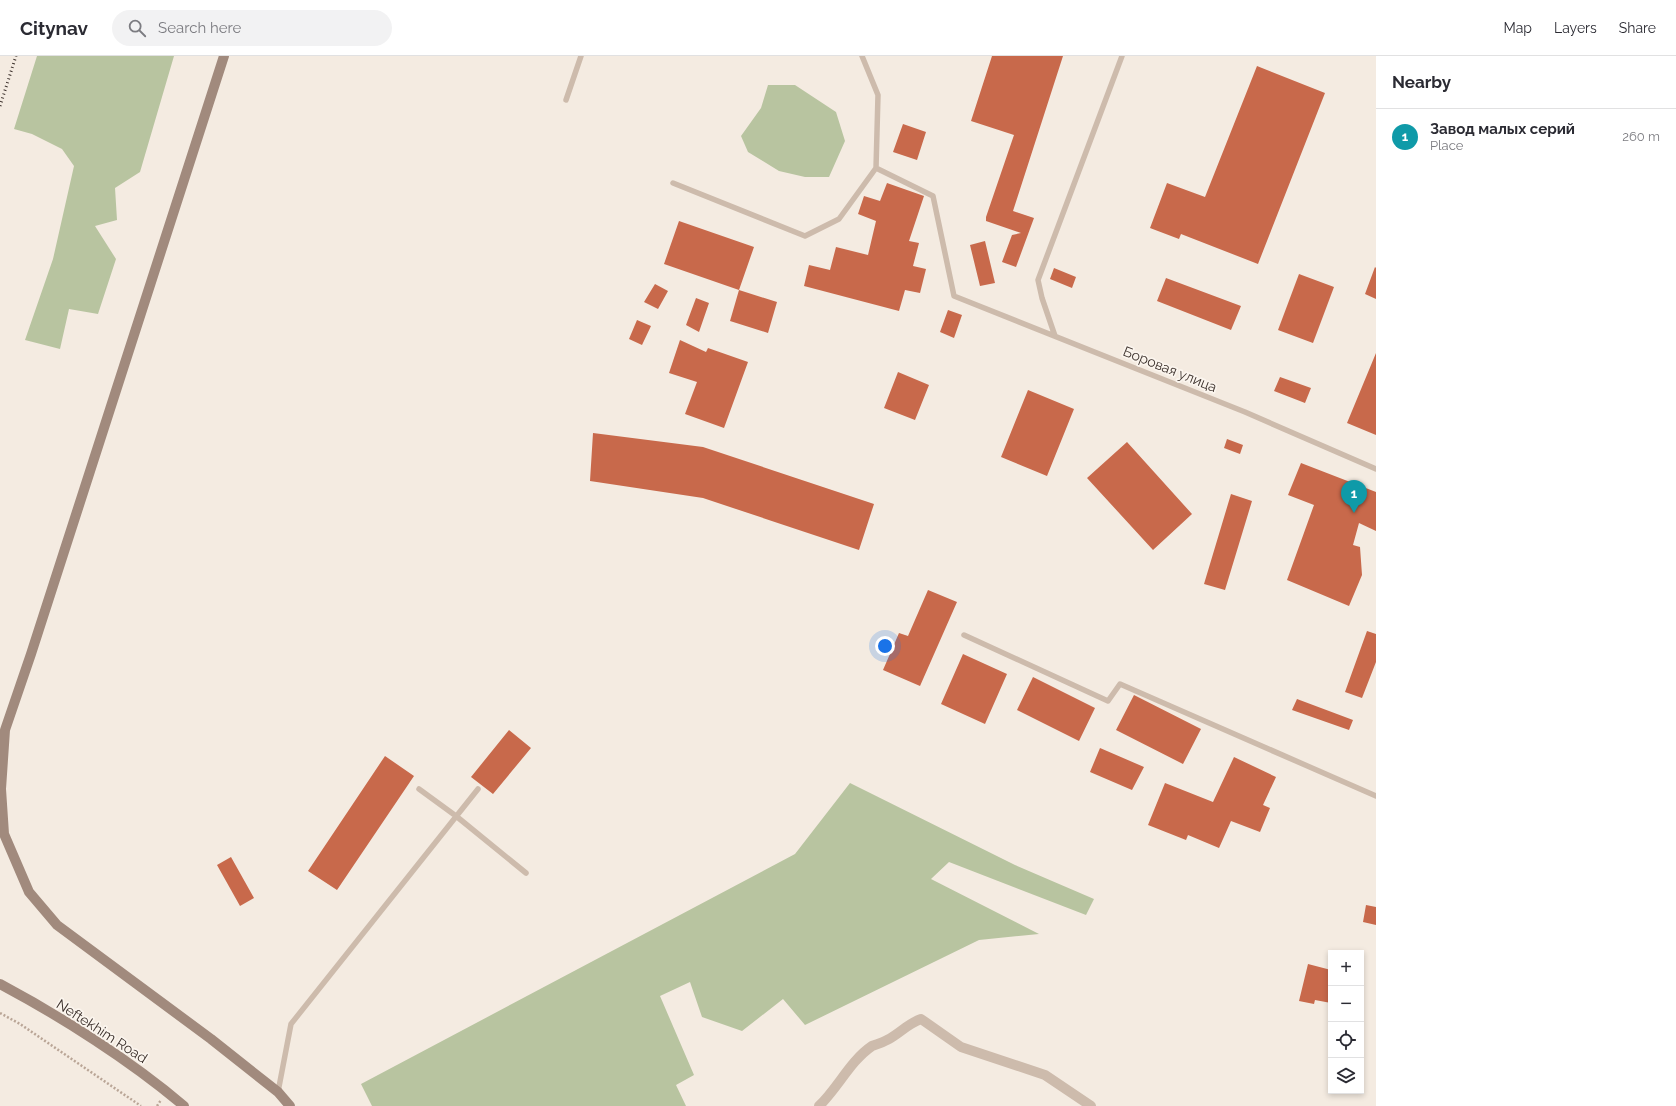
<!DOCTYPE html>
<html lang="en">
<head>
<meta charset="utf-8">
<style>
  :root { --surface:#fff; --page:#f2f2f3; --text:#2b2b33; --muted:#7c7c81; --line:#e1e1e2; --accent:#1f5a5e }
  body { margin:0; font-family:Raleway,sans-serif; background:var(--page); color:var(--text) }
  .controls { position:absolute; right:12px; bottom:12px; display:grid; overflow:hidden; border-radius:0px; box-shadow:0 2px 6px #0003 }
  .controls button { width:36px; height:36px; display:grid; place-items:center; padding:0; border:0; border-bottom:1px solid var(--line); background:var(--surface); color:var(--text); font:20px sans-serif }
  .you { position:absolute; left:885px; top:590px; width:14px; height:14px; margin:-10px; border:3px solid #fff; border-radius:50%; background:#1a73e8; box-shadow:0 0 0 6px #1a73e833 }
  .badge { display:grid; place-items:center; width:26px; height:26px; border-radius:50%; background:var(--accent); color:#fff; font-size:13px; font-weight:700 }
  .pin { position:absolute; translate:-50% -33px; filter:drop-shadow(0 1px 2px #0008) }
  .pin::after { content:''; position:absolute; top:21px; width:14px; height:12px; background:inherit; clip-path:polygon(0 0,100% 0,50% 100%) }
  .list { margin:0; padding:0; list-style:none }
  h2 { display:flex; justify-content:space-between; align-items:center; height:52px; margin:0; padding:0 16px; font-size:17px }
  h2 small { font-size:13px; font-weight:400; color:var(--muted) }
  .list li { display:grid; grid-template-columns:26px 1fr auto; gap:12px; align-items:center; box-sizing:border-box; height:56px; padding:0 16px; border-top:1px solid var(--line) }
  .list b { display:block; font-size:15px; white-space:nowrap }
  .list p { margin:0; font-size:13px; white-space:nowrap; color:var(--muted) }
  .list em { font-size:13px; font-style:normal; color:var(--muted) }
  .icon { flex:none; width:22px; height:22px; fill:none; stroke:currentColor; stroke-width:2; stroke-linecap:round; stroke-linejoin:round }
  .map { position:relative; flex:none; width:1376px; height:1050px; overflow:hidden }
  header { display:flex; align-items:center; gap:24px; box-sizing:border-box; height:56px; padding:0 20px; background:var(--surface); border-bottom:1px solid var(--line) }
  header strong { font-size:19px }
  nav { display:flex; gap:22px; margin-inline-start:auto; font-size:14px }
  .search { width:280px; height:36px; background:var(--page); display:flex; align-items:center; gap:10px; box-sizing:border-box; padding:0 14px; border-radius:22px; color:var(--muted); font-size:15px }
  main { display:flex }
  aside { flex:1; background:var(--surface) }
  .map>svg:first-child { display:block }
</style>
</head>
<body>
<header>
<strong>Citynav</strong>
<div class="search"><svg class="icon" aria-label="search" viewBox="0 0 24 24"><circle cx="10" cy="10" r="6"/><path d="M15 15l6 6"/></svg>Search here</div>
<nav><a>Map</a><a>Layers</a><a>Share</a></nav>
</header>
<main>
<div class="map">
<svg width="1376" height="1050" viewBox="0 0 1376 1050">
  <rect width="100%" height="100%" fill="#f4ebe1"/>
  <path fill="#b8c4a0" d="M37,0H174L140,116L115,132L117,164L95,170L116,203L98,258L69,253L60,293L25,284L53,203L74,110L62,93L32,78L14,73Z
    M768,29H795L836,56L845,85L829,121H805L779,115L748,96L741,80L761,52Z
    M850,727L1015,809L1094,843L1086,859L949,806L931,823L1039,878L979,884L805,969L783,943L742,975L702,961L690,926L660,940L694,1019L676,1029L686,1050H372L361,1028L795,798Z"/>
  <path fill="#c8694b" d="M992,0H1063L1013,155L1034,162L1016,211L1002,206L1012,179L1021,177L986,165V161L1014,79L971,65Z
    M1257,10L1325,37L1258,208L1181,178L1179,183L1150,172L1167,127L1205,141Z
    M903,68L926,76L917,104L893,96Z
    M887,127L924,140L909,185L919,187L913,210L926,213L920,237L905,234L899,255L804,230L809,209L830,214L836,191L868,199L876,165L858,158L864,140L880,145Z
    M679,165L754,191L739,234L664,208Z
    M985,185L995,227L980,230L970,189Z
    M1375,211L1376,212V243L1365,238Z
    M1054,212L1076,221L1072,232L1050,223Z
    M1299,218L1334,231L1313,287L1278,274Z
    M1166,222L1241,250L1231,274L1157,245Z
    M655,228L668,235L658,253L644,246Z
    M739,234L777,246L768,277L730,265Z
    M696,242L709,247L699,276L686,269Z
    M948,254L962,259L954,282L940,276Z
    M637,264L651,270L642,289L629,283Z
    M680,284L706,296L708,292L748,306L724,372L685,358L697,326L669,317Z
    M1376,297V379L1347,367Z
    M898,316L929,329L915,364L884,352Z
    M1280,321L1311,332L1305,347L1274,335Z
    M1028,334L1074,353L1047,420L1001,401Z
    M593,377L703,391L874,448L859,494L703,442L590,425Z
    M1227,383L1243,389L1240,398L1224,392Z
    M1127,386L1192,458L1153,494L1087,422Z
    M1301,407L1376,436V475L1359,467L1353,489L1360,491L1362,519L1349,550L1287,524L1314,449L1288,439Z
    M1231,438L1252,445L1225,534L1204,528Z
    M928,534L957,546L920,630L883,614L899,577L908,580Z
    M1367,575L1376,578V606L1362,642L1345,636Z
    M963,598L1007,618L985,668L941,648Z
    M1033,621L1095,652L1079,685L1017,654Z
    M1134,639L1201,673L1183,708L1116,674Z
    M1297,643L1353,664L1349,674L1292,654Z
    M509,674L531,692L493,738L471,721Z
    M1100,692L1144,711L1132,734L1090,716Z
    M385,700L414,720L337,834L308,815Z
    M1234,701L1276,721L1263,749L1270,752L1260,776L1231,765L1219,792L1188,779L1186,784L1148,769L1165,727L1213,746Z
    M231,801L254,842L240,850L217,809Z
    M1366,849L1376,851V869L1363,866Z
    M1308,908L1331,914V947L1315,944L1314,948L1299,945Z"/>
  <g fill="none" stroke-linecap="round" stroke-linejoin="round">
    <path stroke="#b9a596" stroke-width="2.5" stroke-dasharray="2 2" stroke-linecap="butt" d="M0,957L20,968L141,1050
      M157,1050L161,1044"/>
    <path stroke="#cdbbac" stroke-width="5.5" d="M862,0L878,39L876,112L933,140L954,240L1245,356L1376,413
      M566,44L581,0
      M673,127L805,180L839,163L876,112
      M1055,280L1042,242L1038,224L1122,0
      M964,579L1108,645L1120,628L1376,740
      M419,733L456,760L526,817
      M278,1036L291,968L478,733"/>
    <path stroke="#cdbbac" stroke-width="10" d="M819,1050C838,1032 850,1005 872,990C877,988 882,987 887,984C899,978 907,968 921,963L961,991L1045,1019L1091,1050"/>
    <path stroke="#a18a7d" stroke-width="10" d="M224,0L31,598L5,674L1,733L4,778L29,836L57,869L211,983L278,1036L290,1050
      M0,928C62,961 131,1005 184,1050"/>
    <path stroke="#3b302b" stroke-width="3" stroke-dasharray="1 3" stroke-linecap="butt" d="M0,50L16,0"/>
  </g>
  <g text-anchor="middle" stroke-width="3.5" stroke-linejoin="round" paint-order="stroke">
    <g font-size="14" fill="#3b302b" stroke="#fbf5ee">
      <text transform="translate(1170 313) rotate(22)" y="5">Боровая улица</text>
      <text transform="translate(102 975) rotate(33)" y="5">Neftekhim Road</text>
    </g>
  </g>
</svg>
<div class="controls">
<button>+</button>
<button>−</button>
<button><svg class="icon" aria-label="locate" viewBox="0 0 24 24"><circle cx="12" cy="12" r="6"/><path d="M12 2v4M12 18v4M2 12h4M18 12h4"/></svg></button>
<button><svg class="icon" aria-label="layers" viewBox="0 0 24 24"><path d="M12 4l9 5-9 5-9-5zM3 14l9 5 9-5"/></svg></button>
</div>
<div class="you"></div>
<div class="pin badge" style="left:1354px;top:457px;background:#0f9aa8">1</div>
</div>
<aside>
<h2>Nearby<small></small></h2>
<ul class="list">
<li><span class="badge" style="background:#0f9aa8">1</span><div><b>Завод малых серий</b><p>Place</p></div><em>260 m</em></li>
</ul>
</aside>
</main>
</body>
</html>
